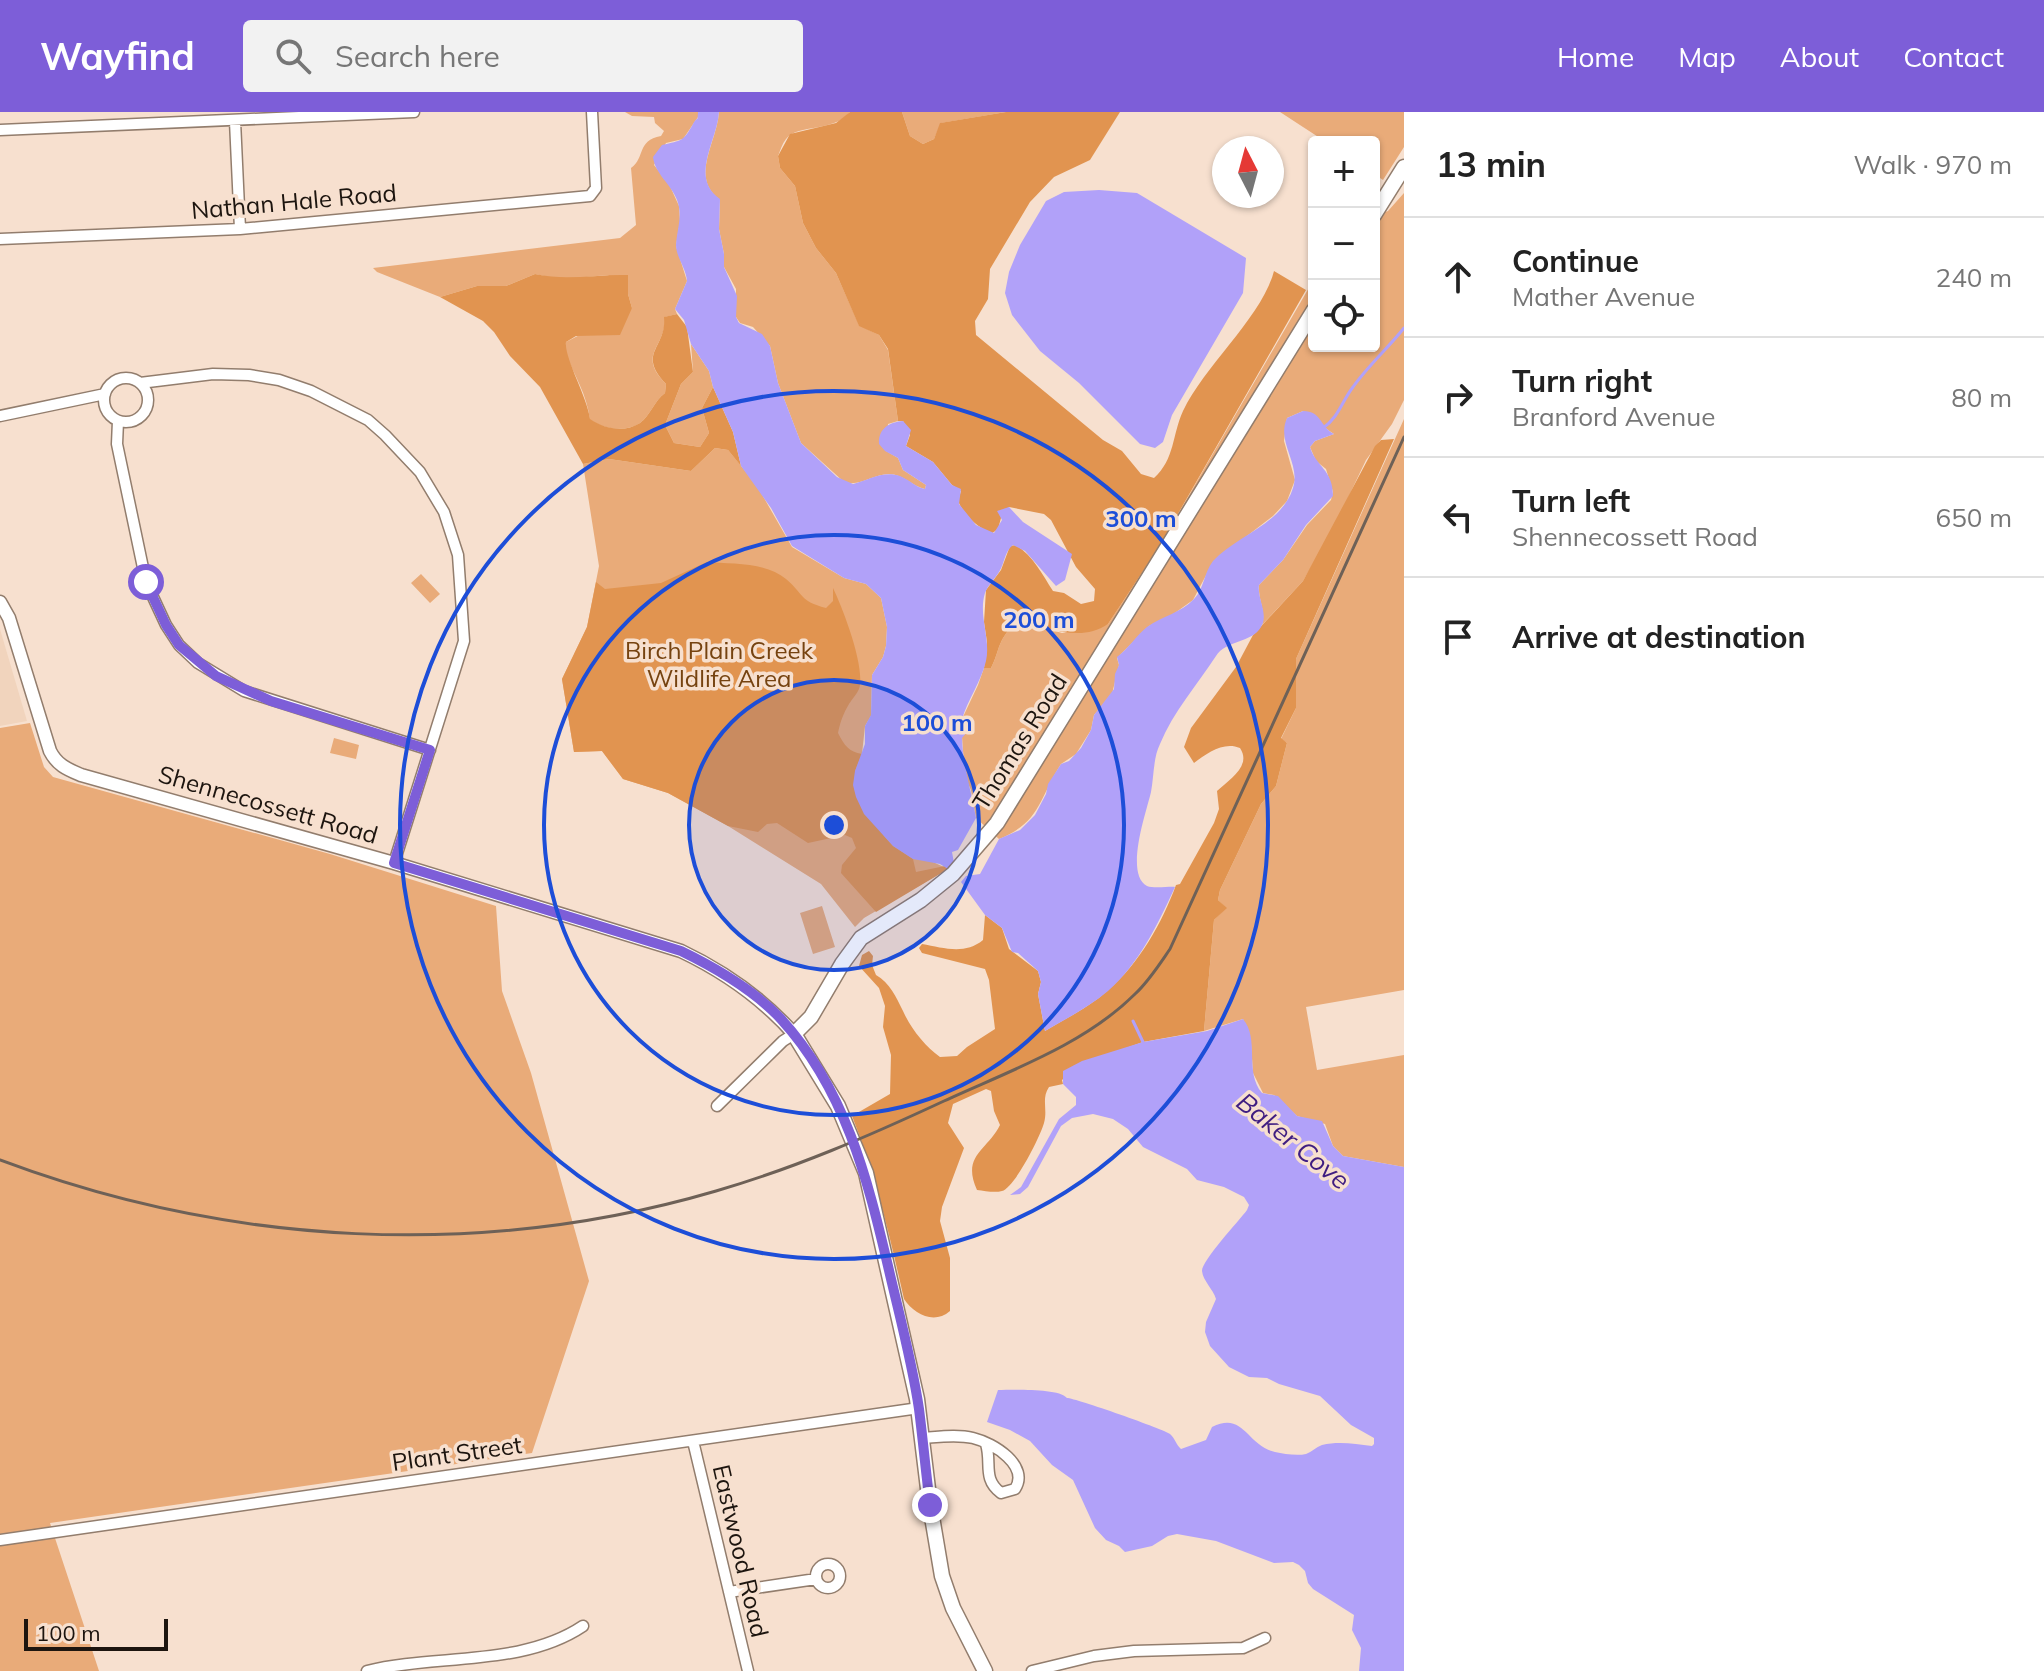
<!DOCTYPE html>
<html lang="en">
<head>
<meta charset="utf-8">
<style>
  :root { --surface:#fff; --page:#f2f2f2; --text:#222; --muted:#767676; --line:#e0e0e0; --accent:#7d5ed8 }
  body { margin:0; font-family:Mulish,sans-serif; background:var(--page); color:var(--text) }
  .controls { position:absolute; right:24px; top:24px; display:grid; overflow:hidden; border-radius:8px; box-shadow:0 2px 6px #0004 }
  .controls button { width:72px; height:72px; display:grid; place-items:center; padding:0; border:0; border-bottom:2px solid var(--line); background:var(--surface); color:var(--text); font:40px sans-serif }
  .compass { position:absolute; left:1212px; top:24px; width:72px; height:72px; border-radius:50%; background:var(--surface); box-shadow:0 2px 6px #0004; rotate:354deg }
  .scale { position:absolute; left:24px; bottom:20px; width:144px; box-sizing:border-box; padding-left:8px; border:4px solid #1d150f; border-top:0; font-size:22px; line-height:28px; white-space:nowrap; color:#1d150f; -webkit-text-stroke:6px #f7e0cf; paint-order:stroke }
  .stop { position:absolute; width:24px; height:24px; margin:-18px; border:6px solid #7d5ed8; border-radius:50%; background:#fff }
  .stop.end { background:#7d5ed8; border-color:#fff; box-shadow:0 2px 8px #0008 }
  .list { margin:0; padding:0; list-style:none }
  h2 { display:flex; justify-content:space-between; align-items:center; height:104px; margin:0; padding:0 32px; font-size:34px }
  h2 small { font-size:26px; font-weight:400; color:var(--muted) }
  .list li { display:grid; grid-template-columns:52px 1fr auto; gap:24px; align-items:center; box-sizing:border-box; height:120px; padding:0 32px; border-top:2px solid var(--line) }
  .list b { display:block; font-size:30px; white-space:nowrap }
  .list p { margin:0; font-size:26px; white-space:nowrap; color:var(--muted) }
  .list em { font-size:26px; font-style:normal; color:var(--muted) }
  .icon { flex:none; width:44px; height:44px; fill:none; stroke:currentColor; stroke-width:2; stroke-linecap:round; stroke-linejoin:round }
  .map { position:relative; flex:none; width:1404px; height:1559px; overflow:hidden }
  header { display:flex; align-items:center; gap:48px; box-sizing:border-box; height:112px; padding:0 40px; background:var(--accent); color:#fff }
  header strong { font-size:38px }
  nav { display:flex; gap:44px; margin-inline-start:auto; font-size:28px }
  .search { width:560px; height:72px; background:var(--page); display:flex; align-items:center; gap:20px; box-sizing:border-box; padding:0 28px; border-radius:8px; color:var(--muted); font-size:30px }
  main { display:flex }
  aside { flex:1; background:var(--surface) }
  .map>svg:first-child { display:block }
</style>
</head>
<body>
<header>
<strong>Wayfind</strong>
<div class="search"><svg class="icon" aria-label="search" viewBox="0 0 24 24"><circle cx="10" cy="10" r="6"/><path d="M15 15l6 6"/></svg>Search here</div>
<nav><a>Home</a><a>Map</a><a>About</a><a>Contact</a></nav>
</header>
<main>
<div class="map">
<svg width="1404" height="1559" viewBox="0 0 1404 1559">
  <rect width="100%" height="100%" fill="#f7e0cf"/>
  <path fill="#f1d4bd" d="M0,517L27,609L0,614Z"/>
  <path fill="#e9ab79" d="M625,0H698V5L683,27L666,31L654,53L669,72L679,94L680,109L676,134L687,169L675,197L677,202L665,205C666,236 636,242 666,272L665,281C654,289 650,304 640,311C624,321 605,317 590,308C587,282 574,263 565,240L566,230L632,196L628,182L608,163L576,166H553L535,162L506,174H477L440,185L377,160L373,156L620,126L636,113L631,56C646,45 636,29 661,24L664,19L655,11L654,5L632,4Z
    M719,0H850C833,21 799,11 786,27C782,32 780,39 778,44L780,56L795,74L803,111L816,136L836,161L859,213L879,223L888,238L898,309L888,312L886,339L898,346L903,358L926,373L925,377C912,374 903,362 889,362C873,362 860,375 844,370L801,331L778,271L770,234L753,215L740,211L736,205V177L724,155V142L719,117L720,88C689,65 717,31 719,0Z
    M902,0H1006L941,11L934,27L923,32L910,24Z
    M1280,0H1404V35L1383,68L1374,62V30H1326Z
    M1404,81V288L1392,312L1366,348L1333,417L1303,469L1262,513C1266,499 1258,488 1259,473L1283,448L1307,413L1331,388L1333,380L1326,357L1316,349L1310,335L1315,329L1334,322C1322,315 1317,307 1303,299L1287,306L1284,329L1295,368L1287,389L1273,404L1213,450L1193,488L1172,503L1149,514L1117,546L1119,553L1112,582L1094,603L1091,618L1076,642L1061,652C1039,686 1041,710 999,727L976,706L971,678L965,665L962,625L966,620L962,607L978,573L984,556H991C1001,536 996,531 1015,511L1036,513L1062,521L1108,512L1159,435L1314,167V234H1374V104L1388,99Z
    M691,232L709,259L713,275L702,296L709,321L700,335L674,331L665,313L681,272L693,260Z
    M1404,307V878L1306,895L1317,958L1404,943V1055L1343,1044L1333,1034L1325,1012L1297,1004L1274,983L1263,981L1253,961L1251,932L1243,907L1204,919L1214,808L1226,796L1218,788L1220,778L1261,692L1276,674L1287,631L1281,627L1296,596V547Z
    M715,336L728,338L756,372L792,435L844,466L866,472L881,486L887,515L886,534L883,545L872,563L871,604L865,614L862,642L933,750L948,757L864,806L855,815L821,772L728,714L668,681L623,667L602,639L574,640L562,567L587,515L599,454L583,352L609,347L691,359Z
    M421,462L440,482L430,491L411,471Z
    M30,611L44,655L53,665L330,742L496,794L502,879L531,961L589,1169L532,1341L50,1411L99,1559H0V616Z
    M334,626L359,633L356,647L330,641Z
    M822,794L835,835L813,842L800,801Z"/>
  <path fill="#e19450" d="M850,0H902L910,24L923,32L934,27L940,11L1006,0H1120L1090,48L1054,65L1030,90L990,157L988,187L975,209L976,223L1103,328L1122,339L1141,362L1154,366C1175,347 1172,323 1183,299C1205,253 1262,205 1274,159L1306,178L1159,435L1108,512C1079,532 1047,513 1015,511C996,531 1001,536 991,556H984L987,530L984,510L986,478L1001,458L1010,434L1016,433C1034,445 1042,462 1053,479L1064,481L1081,492L1094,489L1095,477L1076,455L1051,408L1044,402L1009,395L1001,406L998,417L991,422C976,413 965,405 958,389L961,379L952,373L933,350L906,334L910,323L903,309H898L888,237L879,223L859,214L836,161L816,136L803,111L795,74L780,56L778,44L790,22L836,11Z
    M535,162C567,169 596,162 628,163V182L632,196L620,223L576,224L566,230C564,246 587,284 590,307C605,317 624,321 640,311C650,304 654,289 665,281L666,272C636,241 667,236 664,205L677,202L687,215L693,260L681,272L665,313L674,331L700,335L709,321L702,296L713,275L733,320L741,354L728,338L715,336L691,359L609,347L583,352L540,275L510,244L494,220L483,209L440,185L477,174H506Z
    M1394,327L1296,547V596L1281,626L1287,631L1276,674L1261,692L1220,778L1218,788L1227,796L1214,808L1204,919L1143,930L1087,950H1082L1062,968L1063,972L1049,975C1041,987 1048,997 1044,1011C1040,1025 1015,1075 1002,1079C995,1081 985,1079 977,1078C961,1043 988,1038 1000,1013L994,999L991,979L986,977L953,992L948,1011L964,1036L942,1095L940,1109L950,1146V1199C934,1213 914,1202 904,1187C890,1125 876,1064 852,1004L890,982L891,943L883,915L885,894L879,876L859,854L862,843L869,839L873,844L872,853L876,863C890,871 896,885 903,899C911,917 925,934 940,945L957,944L967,935L995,917L989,868L985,857L922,841L919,836L922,832C944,836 965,843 983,828L985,803L1002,816L1009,837L1038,859L1041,870L1038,882L1045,919C1066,906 1090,895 1108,878C1139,852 1162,811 1176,773L1180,772L1214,711L1219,697L1217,679C1229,668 1252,654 1240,636C1224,629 1207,641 1194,651L1184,635L1191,616L1236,555L1253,523L1303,469L1375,334L1381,328Z
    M707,450C731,452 766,450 786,467C804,482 799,489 826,496L833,489V476C843,497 866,556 859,577C857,582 852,587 849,592C843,602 840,611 838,621C844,633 849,640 862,642L855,659L884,724L893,734L913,747L916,760L945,754L948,757L876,800L841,761L842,753L856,736L852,726L845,723L808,731L777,711L767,712L758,720L728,714L668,681L623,667L602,639L574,640L562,567L587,515L596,470L605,477L661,471Z"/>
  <path fill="#b1a1f9" d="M698,0H719C717,30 689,65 720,87L719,117L724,142V155L737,184L736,205L739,211L762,222L770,234L778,271L801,331L837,365L853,372C868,368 884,358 900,364C910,368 915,375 925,377L926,373L903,358L898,346L885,339L879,332C878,317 889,310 903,309L911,318L906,334L933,350L952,373L961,377L959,392L976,413L994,421L1002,408L997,399L1009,395L1023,410L1072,442L1065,468L1056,474L1025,439L1013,433C1004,440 1005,451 999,460C995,467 988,473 985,481C978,503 991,527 986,549C981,570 968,587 962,607L967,620L962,626C963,654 971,678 976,706L958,738L952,740L954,751L948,757L940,752L913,747L893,734L864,702L856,685L853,673L855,659L865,632V614L871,603L872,563L883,545L886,534L887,515L881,486L866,472L844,466L792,434L771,396L741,354L733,320L713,275L709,259L691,232L684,208L675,197L687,169C686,156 676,145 676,133C677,117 683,104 677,88C671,72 655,62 653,45L662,33C682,28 683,30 693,12C699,2 697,12 698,0Z
    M1099,78L1137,81L1246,146L1243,181L1172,303L1163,330L1155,336L1140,332L1079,271L1040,239L1012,203L1005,181L1009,160L1020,133L1046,89L1064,80Z
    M1303,299C1322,299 1319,314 1334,322L1315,329L1310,335C1316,355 1333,357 1333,384L1306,413L1283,448L1259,473C1257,487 1269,502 1261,515C1252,531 1226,528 1216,544C1197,573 1173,600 1160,632C1153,646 1154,665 1151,680C1147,698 1124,762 1147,774C1154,777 1171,774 1175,775C1158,812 1139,852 1108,879C1089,895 1066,907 1045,919L1038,882L1041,870L1038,859L1018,841L1012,840L1002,816L985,803L961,770L966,764L980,762L999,727L1020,718L1035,703L1046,682L1048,672L1061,652L1069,649L1081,636L1091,618L1094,603L1114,577L1115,562L1119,553L1117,545C1128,537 1136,524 1147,515C1162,504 1181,501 1194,487C1204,477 1204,460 1213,449C1236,424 1282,412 1293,376C1301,351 1276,331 1287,306Z
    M1243,907C1260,927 1244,960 1262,981L1278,984L1297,1004L1322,1009L1333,1034L1343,1044L1404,1055V1559H1359L1361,1536L1352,1518L1354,1503L1313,1477L1308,1471L1305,1459L1299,1453L1293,1450L1274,1451L1216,1429L1177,1422L1168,1424L1152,1434L1125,1440L1119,1434L1106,1428L1095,1416L1073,1368L1052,1353L1030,1329L1010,1318L987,1310L998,1278C1013,1278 1058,1276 1067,1286C1075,1286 1166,1318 1170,1322C1175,1326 1176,1333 1181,1337L1206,1328L1212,1315C1244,1299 1246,1333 1275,1340C1284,1342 1297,1344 1306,1342C1312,1340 1316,1335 1322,1333C1339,1329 1355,1332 1372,1334L1374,1332V1326L1351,1313L1320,1284L1279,1272L1267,1266L1249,1265L1229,1255L1210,1234L1205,1220L1206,1210L1216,1187C1213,1177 1203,1169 1202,1159C1202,1148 1239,1109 1247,1098L1249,1093L1244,1085L1224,1075L1197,1068L1187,1057L1143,1035L1128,1017L1113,1007L1093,1002L1072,1006L1061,1014L1028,1075L1020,1082L1010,1083L1021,1075L1059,1007L1076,993V985L1063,972V959L1082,949L1143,930L1207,919Z"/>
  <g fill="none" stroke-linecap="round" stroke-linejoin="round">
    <path stroke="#b1a1f9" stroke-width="3" d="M1323,316C1339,305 1342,289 1353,275C1368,254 1388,236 1404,216
      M1133,909L1143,930"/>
    <g stroke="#927d6d" stroke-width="13">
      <path id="minor" d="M235,9L240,117
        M0,18L414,0
        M0,127L240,117L590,84L596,76L592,0
        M104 288a22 22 0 1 1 44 0a22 22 0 1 1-44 0Z
        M140,271L213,262L249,263L279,268L311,279L368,308L385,323L420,360L444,400L458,443L464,529L394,751
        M0,304L105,282
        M118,309L117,332L146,470L166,513L179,533L198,551L244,579L430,638
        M717,994L783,929L794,922
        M922,1326C938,1325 957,1322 973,1326C994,1331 1030,1354 1015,1377L1001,1381C982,1367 992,1351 986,1332
        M693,1329L748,1559
        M0,1428L919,1296
        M816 1464a12 12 0 1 1 24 0a12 12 0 1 1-24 0Z
        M729,1480L816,1467
        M367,1559C435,1542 522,1555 583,1514
        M1032,1559L1094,1544L1134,1539L1243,1536L1265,1526"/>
    </g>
    <g stroke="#927d6d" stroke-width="15">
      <path id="tertiary" d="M0,490L9,506L50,639C57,653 67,657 81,663L394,751L681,839C723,859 763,887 794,922"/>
    </g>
    <g stroke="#927d6d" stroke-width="17">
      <path id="secondary" d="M1374,103L1404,55
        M985,1559L953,1496L942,1464L930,1393L917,1287L866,1061L838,994L794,922L811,905L842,852L861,826L921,788L953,762L997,711L1314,198"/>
    </g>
    <use href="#minor" stroke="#fff" stroke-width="10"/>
    <use href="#tertiary" stroke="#fff" stroke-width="12"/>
    <use href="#secondary" stroke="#fff" stroke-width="14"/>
    <path stroke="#6e6157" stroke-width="3" d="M0,1048C229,1134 481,1148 716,1079C795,1056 869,1024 944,989C1009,959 1084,933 1135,882C1149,869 1159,853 1170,837L1404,325"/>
  </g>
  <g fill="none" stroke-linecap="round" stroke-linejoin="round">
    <path stroke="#7d5ed8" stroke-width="10" d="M146,470L166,513L179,533L216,564L271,589L430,638L394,751L681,839C716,856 754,878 781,907C845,977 867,1065 888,1154C899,1202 912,1249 919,1297C923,1329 926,1361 930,1393"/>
  </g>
  <circle cx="834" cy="713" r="145" fill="#1d4ed8" fill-opacity=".12"/>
  <g fill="none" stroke="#1d4ed8" stroke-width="4">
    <circle cx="834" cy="713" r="145"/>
    <circle cx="834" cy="713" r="290"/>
    <circle cx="834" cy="713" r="434"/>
  </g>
  <g text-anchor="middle" stroke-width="7" stroke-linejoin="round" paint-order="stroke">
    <g font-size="24" fill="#1d150f" stroke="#f7e0cf">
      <text transform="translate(294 90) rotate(-5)" y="8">Nathan Hale Road</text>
      <text transform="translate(1020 630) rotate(-58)" y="8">Thomas Road</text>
      <text transform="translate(268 693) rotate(16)" y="8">Shennecossett Road</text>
      <text transform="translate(457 1342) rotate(-8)" y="8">Plant Street</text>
      <text transform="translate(740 1439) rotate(77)" y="8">Eastwood Road</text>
    </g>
    <g font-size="24" fill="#764310" stroke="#f7e0cf">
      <text x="719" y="547">Birch Plain Creek<tspan x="719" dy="28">Wildlife Area</tspan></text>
    </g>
    <g font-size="26" font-style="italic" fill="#3f1d81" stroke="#f7e0cf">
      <text transform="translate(1293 1029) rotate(39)" y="9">Baker Cove</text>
    </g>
  </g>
  <circle cx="834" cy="713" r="12" fill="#1d4ed8" stroke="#f7e0cf" stroke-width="4"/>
  <g font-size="24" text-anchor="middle" font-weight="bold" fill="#1d4ed8" stroke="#f7e0cf" stroke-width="7" stroke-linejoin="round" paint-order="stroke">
    <text x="1141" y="415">300 m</text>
    <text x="1039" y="516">200 m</text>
    <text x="937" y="619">100 m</text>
  </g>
</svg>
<div class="controls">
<button>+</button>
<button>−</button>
<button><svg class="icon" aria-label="locate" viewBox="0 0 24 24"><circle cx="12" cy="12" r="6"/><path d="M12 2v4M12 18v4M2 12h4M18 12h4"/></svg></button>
</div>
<svg class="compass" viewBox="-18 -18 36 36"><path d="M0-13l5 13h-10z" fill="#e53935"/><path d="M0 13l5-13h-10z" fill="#767676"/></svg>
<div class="scale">100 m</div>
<div class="stop" style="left:146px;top:470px"></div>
<div class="stop end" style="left:930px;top:1393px"></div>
</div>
<aside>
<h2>13 min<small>Walk · 970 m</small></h2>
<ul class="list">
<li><svg class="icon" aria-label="ahead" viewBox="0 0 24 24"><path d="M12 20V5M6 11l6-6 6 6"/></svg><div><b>Continue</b><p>Mather Avenue</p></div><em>240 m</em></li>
<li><svg class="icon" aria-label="right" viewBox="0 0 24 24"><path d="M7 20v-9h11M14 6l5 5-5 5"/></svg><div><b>Turn right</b><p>Branford Avenue</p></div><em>80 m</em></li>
<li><svg class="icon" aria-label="left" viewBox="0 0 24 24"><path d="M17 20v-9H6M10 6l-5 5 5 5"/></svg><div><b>Turn left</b><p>Shennecossett Road</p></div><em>650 m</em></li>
<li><svg class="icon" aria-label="arrive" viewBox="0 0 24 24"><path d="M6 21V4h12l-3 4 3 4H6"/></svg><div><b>Arrive at destination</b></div></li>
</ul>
</aside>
</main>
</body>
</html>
